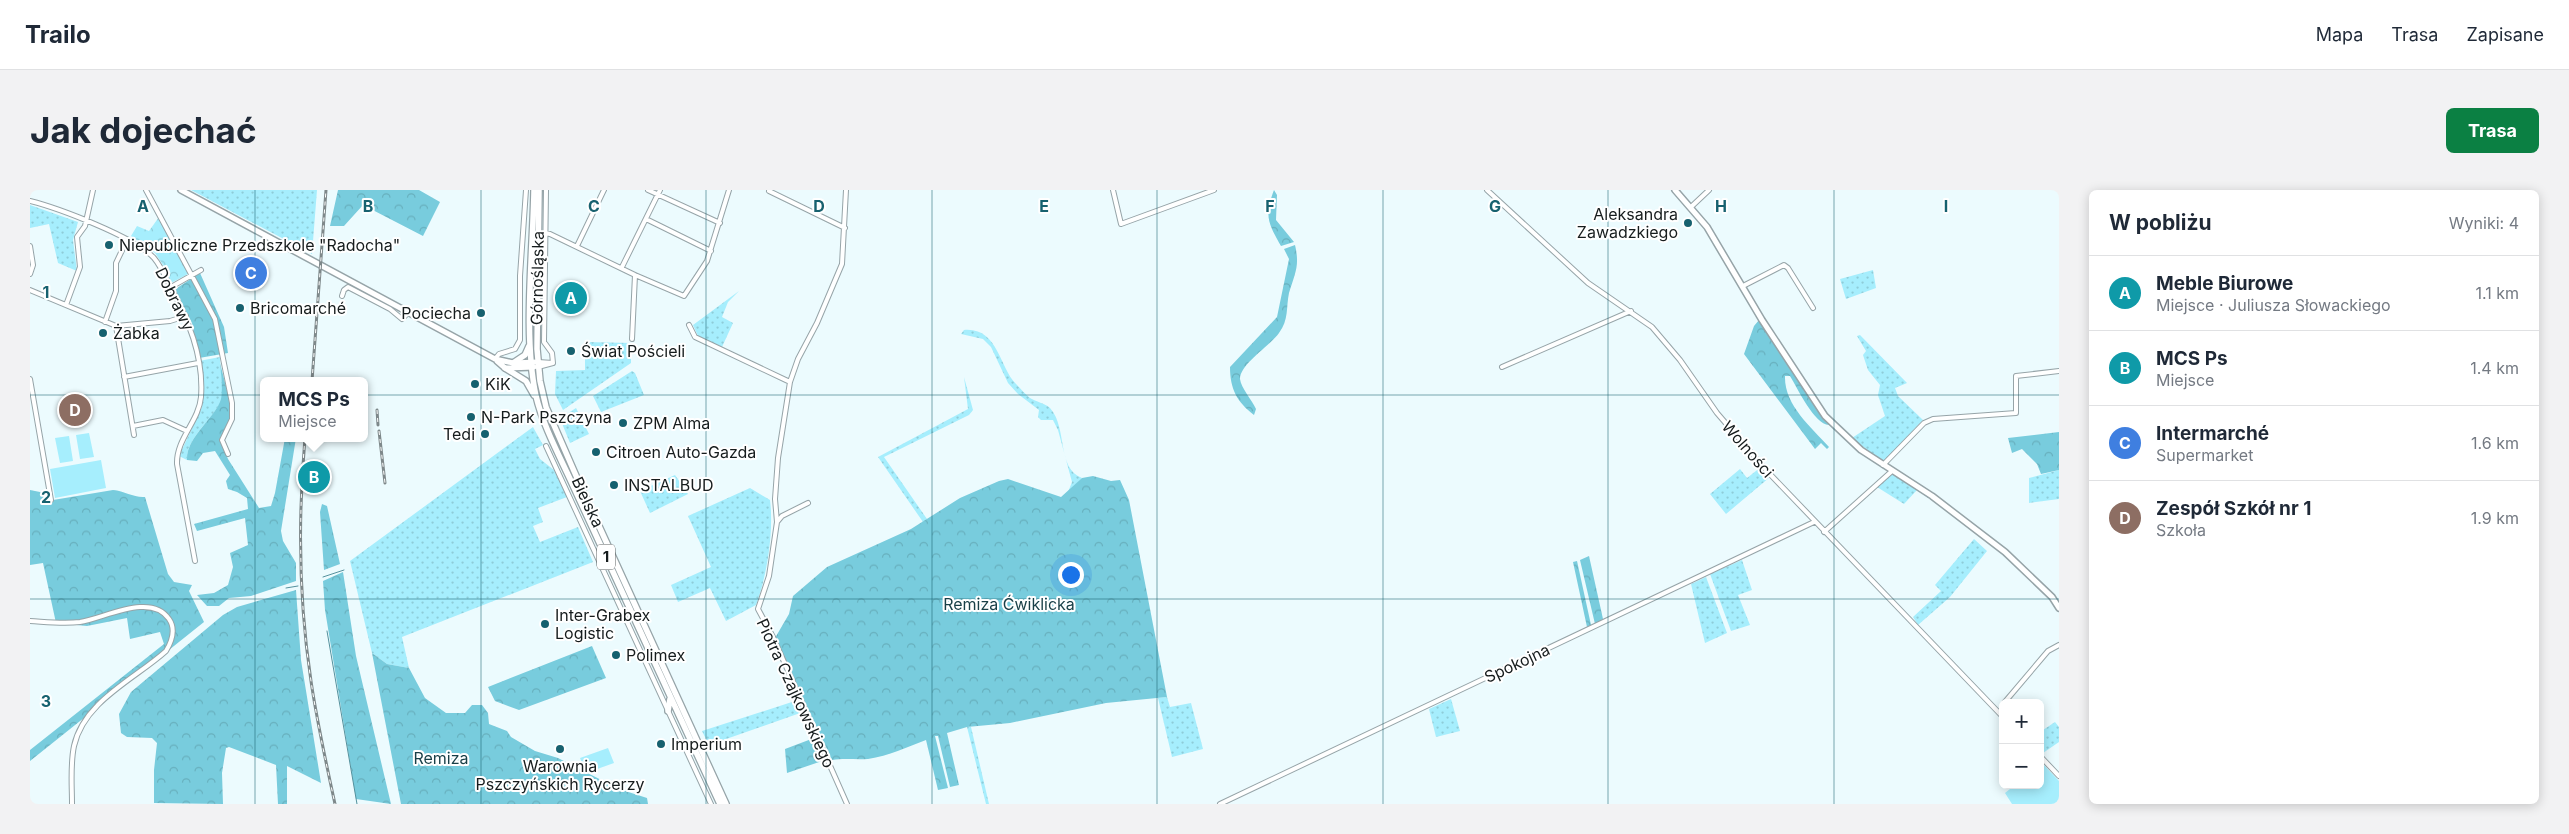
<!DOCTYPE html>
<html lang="pl">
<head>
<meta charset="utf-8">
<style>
  :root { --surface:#fff; --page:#f2f2f3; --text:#1f2937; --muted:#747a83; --line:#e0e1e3; --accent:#0b8043 }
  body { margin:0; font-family:Inter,sans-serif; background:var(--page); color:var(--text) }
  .controls { position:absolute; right:15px; bottom:15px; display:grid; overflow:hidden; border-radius:8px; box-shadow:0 2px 12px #0003 }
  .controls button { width:45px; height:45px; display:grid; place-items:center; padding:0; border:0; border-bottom:1px solid var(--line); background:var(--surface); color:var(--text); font:25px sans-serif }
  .you { position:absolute; left:1040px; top:384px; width:18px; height:18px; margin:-12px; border:4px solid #fff; border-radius:50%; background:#1a73e8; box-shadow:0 0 0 8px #1a73e833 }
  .badge { display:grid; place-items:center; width:32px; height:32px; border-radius:50%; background:var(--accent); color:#fff; font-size:16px; font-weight:700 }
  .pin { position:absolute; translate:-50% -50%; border:2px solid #fff; box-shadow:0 1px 5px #0006 }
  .popup { position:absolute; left:230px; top:187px; width:108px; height:65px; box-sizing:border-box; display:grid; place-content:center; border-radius:8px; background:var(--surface); filter:drop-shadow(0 1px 4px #0005); font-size:16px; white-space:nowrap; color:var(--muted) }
  .popup b { font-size:19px; color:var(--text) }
  .popup::after { content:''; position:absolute; left:50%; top:100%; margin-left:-10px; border:10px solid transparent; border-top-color:var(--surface) }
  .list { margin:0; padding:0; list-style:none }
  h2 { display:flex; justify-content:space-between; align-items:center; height:65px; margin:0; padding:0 20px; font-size:21px }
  h2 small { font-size:16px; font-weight:400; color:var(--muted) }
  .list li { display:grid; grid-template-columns:32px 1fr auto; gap:15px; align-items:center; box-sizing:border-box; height:75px; padding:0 20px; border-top:1px solid var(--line) }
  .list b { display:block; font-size:19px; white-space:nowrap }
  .list p { margin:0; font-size:16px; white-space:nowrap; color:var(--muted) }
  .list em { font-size:16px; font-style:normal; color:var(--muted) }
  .map { position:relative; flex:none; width:2029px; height:614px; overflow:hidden; border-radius:8px }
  header { display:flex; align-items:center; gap:30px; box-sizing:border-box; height:70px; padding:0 25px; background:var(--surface); border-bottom:1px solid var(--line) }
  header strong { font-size:24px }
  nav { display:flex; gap:28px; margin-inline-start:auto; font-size:18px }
  .intro { display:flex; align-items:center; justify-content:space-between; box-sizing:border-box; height:120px; padding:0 30px }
  h1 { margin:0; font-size:35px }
  .button { padding:12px 22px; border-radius:8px; background:var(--accent); color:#fff; font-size:18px; font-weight:700 }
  main { display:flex; gap:30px; padding:0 30px }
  aside { flex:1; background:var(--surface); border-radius:8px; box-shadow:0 2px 12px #0003 }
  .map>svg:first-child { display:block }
</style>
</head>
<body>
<header>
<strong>Trailo</strong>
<nav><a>Mapa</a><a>Trasa</a><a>Zapisane</a></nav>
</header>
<div class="intro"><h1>Jak dojechać</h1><a class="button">Trasa</a></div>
<main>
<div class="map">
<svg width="2029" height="614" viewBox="0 0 2029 614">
  <defs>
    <pattern id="grass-dots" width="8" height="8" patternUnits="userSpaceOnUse" patternTransform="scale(1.25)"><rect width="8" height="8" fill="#a6eefd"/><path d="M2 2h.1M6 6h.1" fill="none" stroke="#8eccd8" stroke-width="1.8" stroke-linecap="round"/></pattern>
    <pattern id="forest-crowns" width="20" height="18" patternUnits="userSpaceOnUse" patternTransform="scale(1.25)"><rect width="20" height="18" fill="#78ccdd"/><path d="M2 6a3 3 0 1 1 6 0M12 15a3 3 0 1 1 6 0" fill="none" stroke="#67afbd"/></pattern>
    <pattern id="park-crowns" width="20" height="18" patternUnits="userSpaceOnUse" patternTransform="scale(1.25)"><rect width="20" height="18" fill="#a6eefd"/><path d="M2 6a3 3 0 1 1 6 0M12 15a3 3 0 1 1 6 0" fill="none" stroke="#8eccd8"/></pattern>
  </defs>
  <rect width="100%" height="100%" fill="#ecfbfe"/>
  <path fill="url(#grass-dots)" d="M161,0H287L282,64Z
    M0,15L48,32L43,50L47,81L28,73L19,34L0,38Z
    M1843,80L1846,98L1816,109L1810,89Z
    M709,101L698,112L692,127L703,133L692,157L668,146L663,135Z
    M934,140C968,137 969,177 986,194C991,199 995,204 1000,208C1006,212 1015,213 1020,218C1038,238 1026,278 1052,288L1038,302L1042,292L1028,240L1023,230H1011L1008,227L1009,220L988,204L978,193L961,157L953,149L931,144Z
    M1830,145L1877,193L1865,198L1868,206L1893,230L1853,272L1822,248L1855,226L1848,205L1850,195L1838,180L1833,165L1836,161L1827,146Z
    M555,152L601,153V173L533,220L525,204L526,181L555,180Z
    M190,167C190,180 194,197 191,210C185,228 156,247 157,270L149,266L172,217L173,195L169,171Z
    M602,181L605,183L614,205L571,222L563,206Z
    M934,187L943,220L939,225L854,267L897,329L893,332L848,267L938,219Z
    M546,218L559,244L540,253L531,231L532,227Z
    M503,237L513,255L505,259L510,269L524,280L537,307L508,318L513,332L503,336L510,352L548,337L563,372L372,447L379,478L357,474L342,463L320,371Z
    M1731,277L1740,287L1696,324L1680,304L1710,279L1717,288Z
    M2029,280V309L1999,313V288Z
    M1862,283L1899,307L1898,308L1887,300L1874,314L1847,297Z
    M645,285L658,304L620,323L610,301Z
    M720,298L740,310C744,341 737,386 726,415L696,431L680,398L648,412L641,395L681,377L658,326Z
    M1944,349L1957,361L1920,407L1888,435L1883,427L1911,401L1905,395Z
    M1712,370L1722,400L1708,405L1720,435L1701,441L1680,384Z
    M1676,387L1697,443L1675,453L1661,394Z
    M1137,507L1140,517L1161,513L1173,559L1142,567L1128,508Z
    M1421,509L1430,541L1406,547L1399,519Z
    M768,510L773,522L679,555L672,541Z
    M2025,532L2029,537V552L2013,563L2010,560V542Z
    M937,537H941L959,614H956Z"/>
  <path fill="url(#forest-crowns)" d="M308,0H389L410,12L393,46L333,15L314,36H300Z
    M1244,0L1247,5L1246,30L1264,52L1251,56C1238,33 1234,26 1244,0Z
    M1265,55C1270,76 1265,83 1259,103C1256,117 1259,130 1249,143C1241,155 1210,174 1210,189C1211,198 1222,210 1226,219L1224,225C1207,212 1200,199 1200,177L1247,127L1259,69L1254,59Z
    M170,83L194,137L198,163L169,168L162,133L144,100Z
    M1729,130L1799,233V235C1784,234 1768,199 1760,186H1755C1754,215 1781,237 1799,257L1797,259L1791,253L1785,259L1714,164L1724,136Z
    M190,173L200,212L201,230L192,255L198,269L229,318L241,316L245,303L255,248H266L251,341L253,351L266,373V391L221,406L199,408L189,416H177L167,405L184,403L198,395L203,377L200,363L218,355L215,328L167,341L164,334L218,319L217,308L207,302L198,299L196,291L200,285L185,261L173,263L167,271L157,270C156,247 186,227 191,209C193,198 191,184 190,173Z
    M2029,242V280L2011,284L2007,274L1992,259L1982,263L1978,248Z
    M1063,286L1081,291L1090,290L1099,310L1137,507L1076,513L980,533L937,537L917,543L929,595L920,597L908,546H905L918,598L908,600L896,550C877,557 859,566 838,569C826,570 815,568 802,570L745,448L759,424L763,406L797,377L881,339L930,308L969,291L978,289L1031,307L1052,288Z
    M0,300L15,303L17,311L83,300C95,301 104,308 115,307L138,384L144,392L162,395L159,401L174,432L0,571V560L134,454L130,442L100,449L97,428L57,436L26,433L13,373L0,375Z
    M292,314L297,316L310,374L294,380L290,322Z
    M1559,366L1573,429L1565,434L1550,370Z
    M1547,371L1561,435L1557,437L1543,372Z
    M313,382L326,466L361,614L326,609L295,420L293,391Z
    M266,400L271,470L291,593L257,576V614H248L246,575L199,557L196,558L192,583L193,614L124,613V580L127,553L122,548L97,547L91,543L89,524L101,502L193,425L207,417Z
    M562,456L576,488L489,520L465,511L458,497Z
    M342,463L357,474L379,478L395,508L416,523H435L442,515H452L458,523L459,534L477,541L481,547L505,561L528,568L589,599L617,608L618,614H371Z
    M784,548L795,570L757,583L755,559Z"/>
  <path fill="url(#park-crowns)" d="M129,27L158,84L141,93L134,81L135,78L125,63L101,46L107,36L119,41Z"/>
  <path fill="#a6eefd" d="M59,243L64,267L50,269L46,245Z
    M39,246L43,271L30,273L25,248Z
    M71,270L76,298L25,308L20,279Z
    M578,558L584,573L556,583L550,568Z
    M2013,574L2029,591V614H1982L1975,603L1985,595H2010V576Z"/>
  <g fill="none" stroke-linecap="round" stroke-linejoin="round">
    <path stroke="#54919d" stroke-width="1" d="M293,387L314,380
      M256,398L268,396
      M297,441L327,614"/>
    <g stroke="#96a4a8" stroke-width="6">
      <path id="street" d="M116,0L185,129L202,213V229L192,250L198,264
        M516,0L514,152L522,163L523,173
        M618,0L690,33
        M1083,0L1091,34L1184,0
        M1457,0L1558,93L1622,137L1650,170L1687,223L1736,280L1973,527
        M739,1L815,38
        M0,11C28,18 105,47 124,68C130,75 135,86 139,94C158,129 174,166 171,207C169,231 146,249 147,274L165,371
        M1661,17L1679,0
        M616,29L681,61
        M515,43L520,44L605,85L654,106L677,71L699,0
        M0,56L3,75L0,84
        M547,56L574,0
        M592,77L630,0
        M1713,96L1754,75L1758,78L1783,118
        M141,97L171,80
        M0,100L86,136L140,131L156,126
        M312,106L314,100L318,97L360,119L372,129L379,122
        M36,115L50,77L47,47L55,36L63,0
        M75,132L86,101V73L97,50
        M659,135L665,147L760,192
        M86,136L104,245
        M602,149L605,85
        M465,169L469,164L485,159L490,150V86L496,0
        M508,172L523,173
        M508,177L523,173
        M1472,177L1601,121
        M94,187L168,173
        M0,189L21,310
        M103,236L133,230L157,241
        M516,256L681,614
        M1853,275L1894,233L1903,229L1986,223V186L2029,181
        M778,313L752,326L747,332L739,386L728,419L743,447L817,614
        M747,332L745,309L748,268L760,192L768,169L787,133L812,74L816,0
        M1794,342L1862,281
        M0,431C17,432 33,434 50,432C75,428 121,402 139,429C146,439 142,451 136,461C105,489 54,511 44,556C40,575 42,595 42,614
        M1974,513L2018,461L2029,455
        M2010,566L2029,586
        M1190,614L1784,332"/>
    </g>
    <g stroke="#96a4a8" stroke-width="8">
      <path id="secondary" d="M151,0L465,169L483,173L507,172
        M1645,0L1677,37L1732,130L1795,226L1831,260L1902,306L1975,362L2022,407L2029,418
        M467,171L475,178L504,177"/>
    </g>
    <g stroke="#96a4a8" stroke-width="8">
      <path id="primary" d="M504,0C503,63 493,146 506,206C513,235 528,263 541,291L690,614
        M509,0L507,159L510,191L516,217L547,288L696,614
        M483,173L495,165L499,156
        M475,178L496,191L504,205
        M638,521L640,509"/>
    </g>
    <use href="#street" stroke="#fff" stroke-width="4"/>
    <use href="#secondary" stroke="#fff" stroke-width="5"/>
    <use href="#primary" stroke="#fff" stroke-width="5.5"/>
    <g stroke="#7e888a" stroke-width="3">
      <path id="rail" d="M282,191L296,0
        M347,220L348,235
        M349,241L355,293
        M275,248C268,328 269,412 281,491C287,532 296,573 305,614"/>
    </g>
    <use href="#rail" stroke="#fff" stroke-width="1" stroke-dasharray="4" stroke-linecap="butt"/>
  </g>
  <path fill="none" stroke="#17616f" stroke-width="1" stroke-opacity="0.55" d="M225,0V614M451,0V614M676,0V614M902,0V614M1127,0V614M1353,0V614M1578,0V614M1804,0V614M0,205H2029M0,409H2029"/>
  <g fill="#17616f" stroke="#fff" stroke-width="2">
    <circle cx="1658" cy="33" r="5"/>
    <circle cx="79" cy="55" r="5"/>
    <circle cx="210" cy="118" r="5"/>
    <circle cx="451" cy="123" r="5"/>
    <circle cx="73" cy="143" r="5"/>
    <circle cx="541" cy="161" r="5"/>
    <circle cx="445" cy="194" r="5"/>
    <circle cx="441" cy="227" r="5"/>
    <circle cx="593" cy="233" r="5"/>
    <circle cx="455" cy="244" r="5"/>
    <circle cx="566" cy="262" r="5"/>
    <circle cx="584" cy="295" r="5"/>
    <circle cx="515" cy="434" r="5"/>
    <circle cx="586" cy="465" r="5"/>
    <circle cx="631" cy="554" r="5"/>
    <circle cx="530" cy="559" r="5"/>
  </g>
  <g text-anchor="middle" stroke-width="4" stroke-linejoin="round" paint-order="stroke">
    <rect fill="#fff" stroke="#5c6061" stroke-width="1" x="567" y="354.5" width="18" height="25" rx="4"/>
    <g font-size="15" font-weight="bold" fill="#161c1d">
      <text x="576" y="372">1</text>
    </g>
    <g font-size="16" fill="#161c1d" stroke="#fff" text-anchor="start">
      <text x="1648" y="30" text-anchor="end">Aleksandra<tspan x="1648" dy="18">Zawadzkiego</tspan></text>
      <text x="89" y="61">Niepubliczne Przedszkole "Radocha"</text>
      <text x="220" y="124">Bricomarché</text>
      <text x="441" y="129" text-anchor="end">Pociecha</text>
      <text x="83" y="149">Żabka</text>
      <text x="551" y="167">Świat Pościeli</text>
      <text x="455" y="200">KiK</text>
      <text x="451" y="233">N-Park Pszczyna</text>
      <text x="603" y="239">ZPM Alma</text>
      <text x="445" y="250" text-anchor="end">Tedi</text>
      <text x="576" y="268">Citroen Auto-Gazda</text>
      <text x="594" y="301">INSTALBUD</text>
      <text x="525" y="431">Inter-Grabex<tspan x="525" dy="18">Logistic</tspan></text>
      <text x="596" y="471">Polimex</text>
      <text x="641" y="560">Imperium</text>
      <text x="530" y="582" text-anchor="middle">Warownia<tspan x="530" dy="18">Pszczyńskich Rycerzy</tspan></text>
    </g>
    <g font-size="16" fill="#161c1d" stroke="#fff">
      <text transform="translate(507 88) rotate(-89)" y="6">Górnośląska</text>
      <text transform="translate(145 109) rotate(64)" y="6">Dobrawy</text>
      <text transform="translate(1718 259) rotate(49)" y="6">Wolności</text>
      <text transform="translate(558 312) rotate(65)" y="6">Bielska</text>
      <text transform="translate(1487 473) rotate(-25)" y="6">Spokojna</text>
      <text transform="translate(766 503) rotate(65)" y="6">Piotra Czajkowskiego</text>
    </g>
    <g font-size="16" fill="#183f47" stroke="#fff">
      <text x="979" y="420">Remiza Ćwiklicka</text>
      <text x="411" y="574">Remiza</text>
    </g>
  </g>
  <g font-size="16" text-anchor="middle" font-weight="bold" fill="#17616f" stroke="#fff" stroke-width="4" stroke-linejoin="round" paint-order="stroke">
    <text x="113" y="22">A</text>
    <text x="338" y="22">B</text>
    <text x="564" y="22">C</text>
    <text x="789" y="22">D</text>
    <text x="1014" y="22">E</text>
    <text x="1240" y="22">F</text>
    <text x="1465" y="22">G</text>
    <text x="1691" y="22">H</text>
    <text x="1916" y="22">I</text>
    <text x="16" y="108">1</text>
    <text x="16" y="313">2</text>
    <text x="16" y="517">3</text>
  </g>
</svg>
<div class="controls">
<button>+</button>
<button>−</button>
</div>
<div class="you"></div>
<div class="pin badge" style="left:541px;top:108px;background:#0f9aa8">A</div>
<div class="pin badge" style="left:284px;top:287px;background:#0f9aa8">B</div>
<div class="popup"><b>MCS Ps</b>Miejsce</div>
<div class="pin badge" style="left:221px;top:83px;background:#3f7fe0">C</div>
<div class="pin badge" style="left:45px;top:220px;background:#8d6e63">D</div>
</div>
<aside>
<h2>W pobliżu<small>Wyniki: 4</small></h2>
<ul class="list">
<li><span class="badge" style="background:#0f9aa8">A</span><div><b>Meble Biurowe</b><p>Miejsce · Juliusza Słowackiego</p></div><em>1.1 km</em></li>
<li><span class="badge" style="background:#0f9aa8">B</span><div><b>MCS Ps</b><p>Miejsce</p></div><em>1.4 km</em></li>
<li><span class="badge" style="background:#3f7fe0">C</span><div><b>Intermarché</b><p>Supermarket</p></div><em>1.6 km</em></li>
<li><span class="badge" style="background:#8d6e63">D</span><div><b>Zespół Szkół nr 1</b><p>Szkoła</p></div><em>1.9 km</em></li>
</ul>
</aside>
</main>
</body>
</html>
